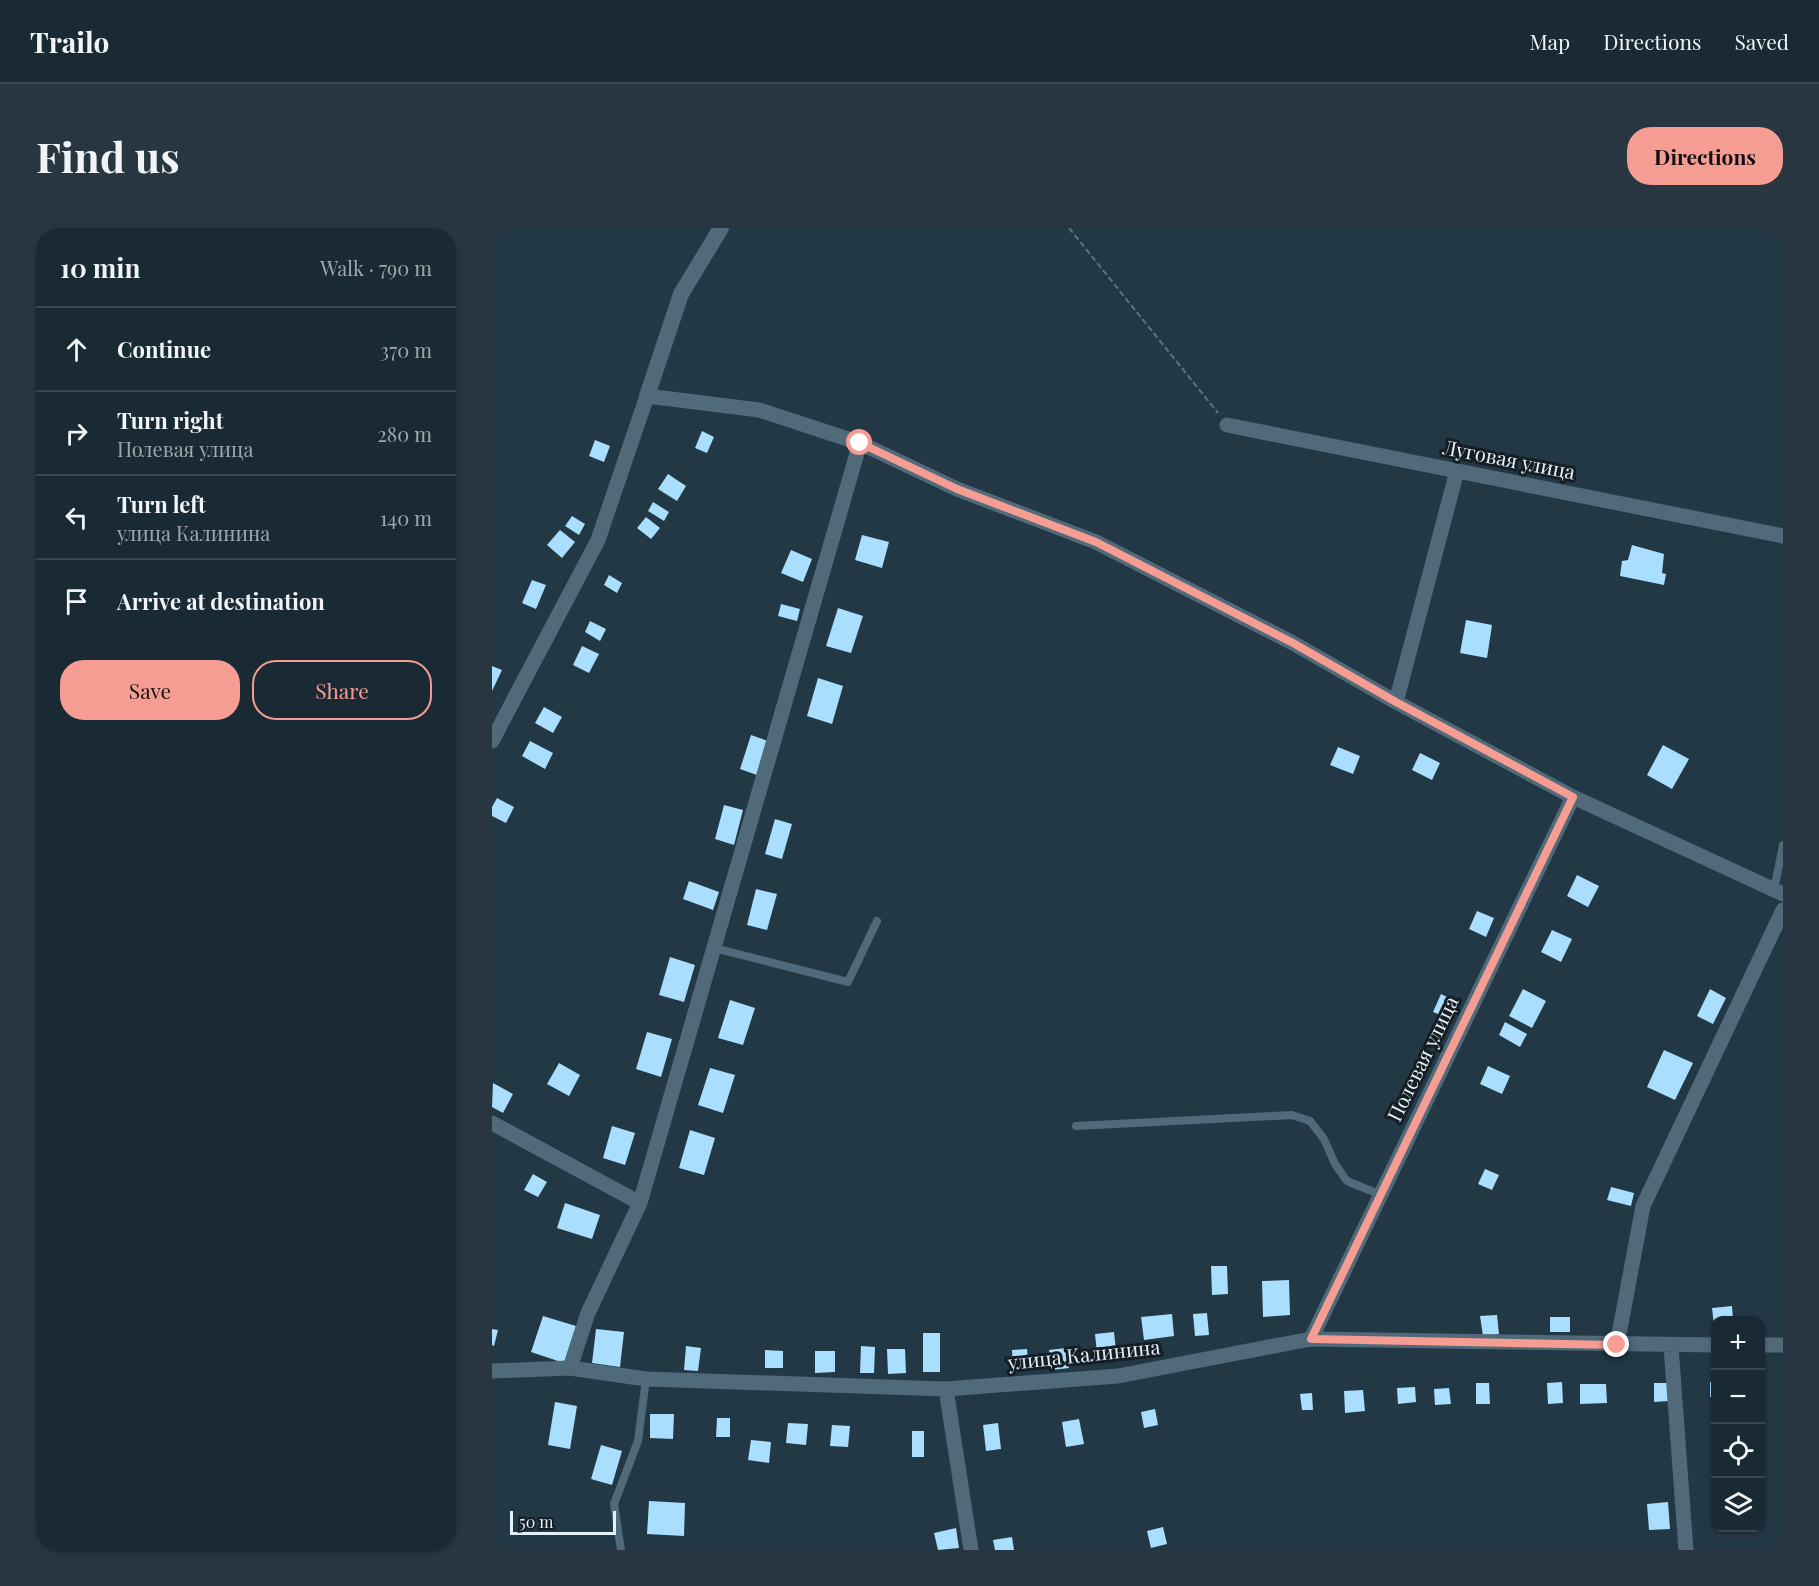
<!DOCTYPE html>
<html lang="en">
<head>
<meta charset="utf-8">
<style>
  :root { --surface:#1a2a34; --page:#273640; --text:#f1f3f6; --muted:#9fa7ac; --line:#38464f; --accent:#f59c93 }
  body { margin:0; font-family:"Playfair Display",serif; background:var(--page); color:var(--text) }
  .controls { position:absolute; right:18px; bottom:18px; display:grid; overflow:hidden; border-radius:12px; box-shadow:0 2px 4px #0004 }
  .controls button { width:54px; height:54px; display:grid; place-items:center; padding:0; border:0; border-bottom:2px solid var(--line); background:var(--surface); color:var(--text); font:30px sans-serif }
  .scale { position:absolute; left:18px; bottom:15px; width:106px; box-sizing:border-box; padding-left:6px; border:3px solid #e3f0f8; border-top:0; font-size:16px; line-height:21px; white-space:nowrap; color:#e3f0f8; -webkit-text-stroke:4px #151e24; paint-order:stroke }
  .stop { position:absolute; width:18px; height:18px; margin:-14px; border:4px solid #f59c93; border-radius:50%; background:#fff }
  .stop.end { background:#f59c93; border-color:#fff; box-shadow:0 2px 6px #0008 }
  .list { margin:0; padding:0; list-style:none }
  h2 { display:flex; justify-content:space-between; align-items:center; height:78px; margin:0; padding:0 24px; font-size:26px }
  h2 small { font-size:20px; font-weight:400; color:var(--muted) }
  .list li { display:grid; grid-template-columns:39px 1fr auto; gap:18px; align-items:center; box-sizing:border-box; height:84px; padding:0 24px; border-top:2px solid var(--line) }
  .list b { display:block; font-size:22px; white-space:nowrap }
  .list p { margin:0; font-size:20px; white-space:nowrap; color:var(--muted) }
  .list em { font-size:20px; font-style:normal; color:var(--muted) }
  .actions { display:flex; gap:12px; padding:18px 24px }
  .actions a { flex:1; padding:14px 0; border:2px solid var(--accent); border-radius:24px; text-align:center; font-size:21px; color:var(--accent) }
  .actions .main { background:var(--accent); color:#111 }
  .icon { flex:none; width:33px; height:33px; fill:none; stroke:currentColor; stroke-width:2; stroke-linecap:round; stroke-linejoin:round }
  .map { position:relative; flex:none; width:1291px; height:1322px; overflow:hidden; border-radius:24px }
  header { display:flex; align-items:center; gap:36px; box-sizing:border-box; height:84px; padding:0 30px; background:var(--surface); border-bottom:2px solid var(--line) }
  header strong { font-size:28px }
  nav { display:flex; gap:33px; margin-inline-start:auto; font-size:21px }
  .intro { display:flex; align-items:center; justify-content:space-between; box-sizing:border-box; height:144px; padding:0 36px }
  h1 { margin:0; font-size:42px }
  .button { padding:15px 27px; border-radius:24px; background:var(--accent); color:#111; font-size:21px; font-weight:700 }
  main { display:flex; gap:36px; padding:0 36px }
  aside { flex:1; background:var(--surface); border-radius:24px; box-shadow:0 2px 4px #0004 }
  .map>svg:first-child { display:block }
</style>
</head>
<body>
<header>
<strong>Trailo</strong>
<nav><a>Map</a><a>Directions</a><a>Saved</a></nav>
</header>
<div class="intro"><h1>Find us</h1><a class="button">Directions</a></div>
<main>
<aside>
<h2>10 min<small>Walk · 790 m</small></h2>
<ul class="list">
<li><svg class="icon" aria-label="ahead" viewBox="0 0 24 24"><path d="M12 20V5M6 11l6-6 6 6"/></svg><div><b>Continue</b></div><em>370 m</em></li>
<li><svg class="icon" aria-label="right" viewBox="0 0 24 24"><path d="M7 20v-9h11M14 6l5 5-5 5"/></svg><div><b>Turn right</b><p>Полевая улица</p></div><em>280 m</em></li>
<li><svg class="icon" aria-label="left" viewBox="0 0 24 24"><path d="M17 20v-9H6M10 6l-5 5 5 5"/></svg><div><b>Turn left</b><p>улица Калинина</p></div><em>140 m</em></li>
<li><svg class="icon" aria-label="arrive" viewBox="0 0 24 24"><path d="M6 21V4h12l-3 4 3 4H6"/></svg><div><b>Arrive at destination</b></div></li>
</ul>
<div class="actions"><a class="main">Save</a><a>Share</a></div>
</aside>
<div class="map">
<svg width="1291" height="1322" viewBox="0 0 1291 1322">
  <rect width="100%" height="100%" fill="#233845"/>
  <path fill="#a9defe" d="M210,203L222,209L215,225L203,220Z
    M103,212L118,218L112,234L97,228Z
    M176,246L194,258L185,273L166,261Z
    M161,274L177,284L172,293L156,283Z
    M80,288L93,296L87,307L73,298Z
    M154,289L168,300L159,311L145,300Z
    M68,302L83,314L70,330L55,317Z
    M370,307L397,314L390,340L363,332Z
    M1140,317L1172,326L1170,345L1174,346L1172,357L1128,348L1130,333L1136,332Z
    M299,322L320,331L311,354L289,345Z
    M117,347L130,355L125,365L112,357Z
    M40,352L54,357L44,381L30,375Z
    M289,376L308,381L305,393L286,388Z
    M346,380L371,388L359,425L334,418Z
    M974,392L1000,397L995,430L968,425Z
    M98,393L114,401L108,413L93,404Z
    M90,418L107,426L97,445L81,437Z
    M0,438L10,442L0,463Z
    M326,450L351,458L340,496L315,488Z
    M52,479L70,489L61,505L43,495Z
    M259,507L276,513L265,547L248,541Z
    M38,513L61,525L53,541L30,528Z
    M1171,517L1197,531L1180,561L1155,547Z
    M846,519L868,528L861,546L838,537Z
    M928,525L948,535L940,552L920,542Z
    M5,570L22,579L14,595L0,588V579Z
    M232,577L251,582L242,617L223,611Z
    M283,591L300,596L290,631L273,626Z
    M1085,647L1107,658L1096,679L1075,668Z
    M197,653L227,664L221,682L191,671Z
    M264,661L285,666L275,702L255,697Z
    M985,683L1002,690L994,709L977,701Z
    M1060,702L1080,711L1069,734L1049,724Z
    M178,729L203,737L192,774L167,767Z
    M1031,761L1054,773L1040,800L1017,788Z
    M1218,761L1234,770L1221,796L1205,788Z
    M949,766L965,774L958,791L941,784Z
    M238,772L263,780L251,817L226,810Z
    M1013,794L1035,806L1028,819L1007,807Z
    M155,804L180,811L169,849L144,841Z
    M1172,822L1201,835L1183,872L1155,859Z
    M67,835L88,847L77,868L55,856Z
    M996,838L1018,848L1010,866L988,856Z
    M218,840L243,847L231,885L206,877Z
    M1,855L21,866L11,885L0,879Z
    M120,898L143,905L133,937L111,930Z
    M198,902L223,910L212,947L187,940Z
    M993,941L1007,947L1000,962L986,956Z
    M41,946L55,954L46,969L32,962Z
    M1119,959L1142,965L1139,978L1115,972Z
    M73,975L108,987L100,1011L65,1000Z
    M719,1038H735L736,1066L720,1067Z
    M797,1052L798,1087L771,1089L770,1053Z
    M1240,1078L1241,1092H1224L1222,1097L1220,1080Z
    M715,1085L717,1107L703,1108L701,1086Z
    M680,1086L682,1108L652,1112L649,1089Z
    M1005,1087L1007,1106L991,1108L988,1088Z
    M51,1088L84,1098L72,1135L39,1124Z
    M1058,1089H1078V1104H1058Z
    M0,1101L6,1102L2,1118L0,1117Z
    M104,1101L132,1104L128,1139L100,1135Z
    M622,1104L624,1123L605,1125L603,1106Z
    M431,1105H448V1144H431Z
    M194,1118L209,1120L206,1143L192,1142Z
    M369,1118L383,1119L382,1145H368Z
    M574,1120L577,1140L559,1142L557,1122Z
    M395,1121H413L414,1145L396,1146Z
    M535,1121L537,1142L521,1143L520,1122Z
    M273,1122L291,1123V1140H273Z
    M323,1123H343V1144L323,1145Z
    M1268,1149H1272V1166H1268Z
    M1070,1154L1071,1175L1056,1176L1055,1155Z
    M1218,1154H1224V1169H1218Z
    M984,1155H997L998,1176H984Z
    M1162,1155H1175L1176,1173L1162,1174Z
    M1088,1156H1114L1115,1175L1088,1176Z
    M923,1159L924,1174L906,1176L905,1160Z
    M957,1160L959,1176L943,1177L942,1161Z
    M871,1162L873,1183L853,1185L852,1163Z
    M820,1165L821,1182H810L808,1166Z
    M63,1174L85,1178L78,1221L56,1217Z
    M663,1181L666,1197L652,1200L649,1184Z
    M158,1186H182L181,1211L158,1210Z
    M225,1190H238V1209H224Z
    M587,1191L592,1216L574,1219L570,1194Z
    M296,1195L316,1196L314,1217L294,1215Z
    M506,1195L509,1221L494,1223L491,1197Z
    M340,1197L358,1198L356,1219L338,1218Z
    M420,1203H432V1229H420Z
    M259,1212L279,1214L277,1235L256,1232Z
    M109,1217L130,1223L120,1257L99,1251Z
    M157,1273L193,1275L192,1308L155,1306Z
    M1176,1274L1178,1301L1157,1302L1155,1276Z
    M671,1299L675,1316L659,1320L655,1303Z
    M464,1300L467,1320L446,1322L442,1305Z
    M520,1309L522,1322H503L501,1312Z"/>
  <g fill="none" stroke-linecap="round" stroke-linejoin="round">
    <path stroke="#5e717c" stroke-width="2" stroke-dasharray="6 3" stroke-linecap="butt" d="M577,0L726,185"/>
    <path stroke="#506a7a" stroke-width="8" d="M1282,662L1291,617
      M222,720L356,754L385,693
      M584,898L800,887L818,893L832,911L843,936L855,953L889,967
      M129,1322L122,1276L146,1213L154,1151"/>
    <path stroke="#506a7a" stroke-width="15" d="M735,197L1291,308
      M904,474L965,243
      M0,513L106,312L155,168L267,182L368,215L465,261L604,314L801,415L904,474L1081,569L1291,666
      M0,895L148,975
      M819,1111L1081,569
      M1125,1117L1151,978L1291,682
      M1268,1117H1291
      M1179,1118L1194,1322
      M78,1140L96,1085L148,975L368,215
      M0,1143L78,1140L154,1151L454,1161L626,1148L819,1111L1224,1117
      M454,1161L479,1322"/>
    <path stroke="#506a7a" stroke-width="16" d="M155,168L189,66L229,0"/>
  </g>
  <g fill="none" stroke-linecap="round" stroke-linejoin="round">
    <path stroke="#f59c93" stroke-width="8" d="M368,215L465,261L604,314L801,415L904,474L1081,569L819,1111L1125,1117"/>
  </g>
  <g text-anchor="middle" stroke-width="6" stroke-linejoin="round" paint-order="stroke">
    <g font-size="20" fill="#e3f0f8" stroke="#151e24">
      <text transform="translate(1017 232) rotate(11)" y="7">Луговая улица</text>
      <text transform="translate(931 831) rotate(-64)" y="7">Полевая улица</text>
      <text transform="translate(592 1127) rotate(-6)" y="7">улица Калинина</text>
    </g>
  </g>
</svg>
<div class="controls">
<button>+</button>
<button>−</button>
<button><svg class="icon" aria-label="locate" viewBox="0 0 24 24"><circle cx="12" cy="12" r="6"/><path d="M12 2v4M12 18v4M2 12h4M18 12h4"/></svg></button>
<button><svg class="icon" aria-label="layers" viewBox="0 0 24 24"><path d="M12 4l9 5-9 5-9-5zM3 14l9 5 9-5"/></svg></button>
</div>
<div class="scale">50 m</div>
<div class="stop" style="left:368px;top:215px"></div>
<div class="stop end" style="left:1125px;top:1117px"></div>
</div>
</main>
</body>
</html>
